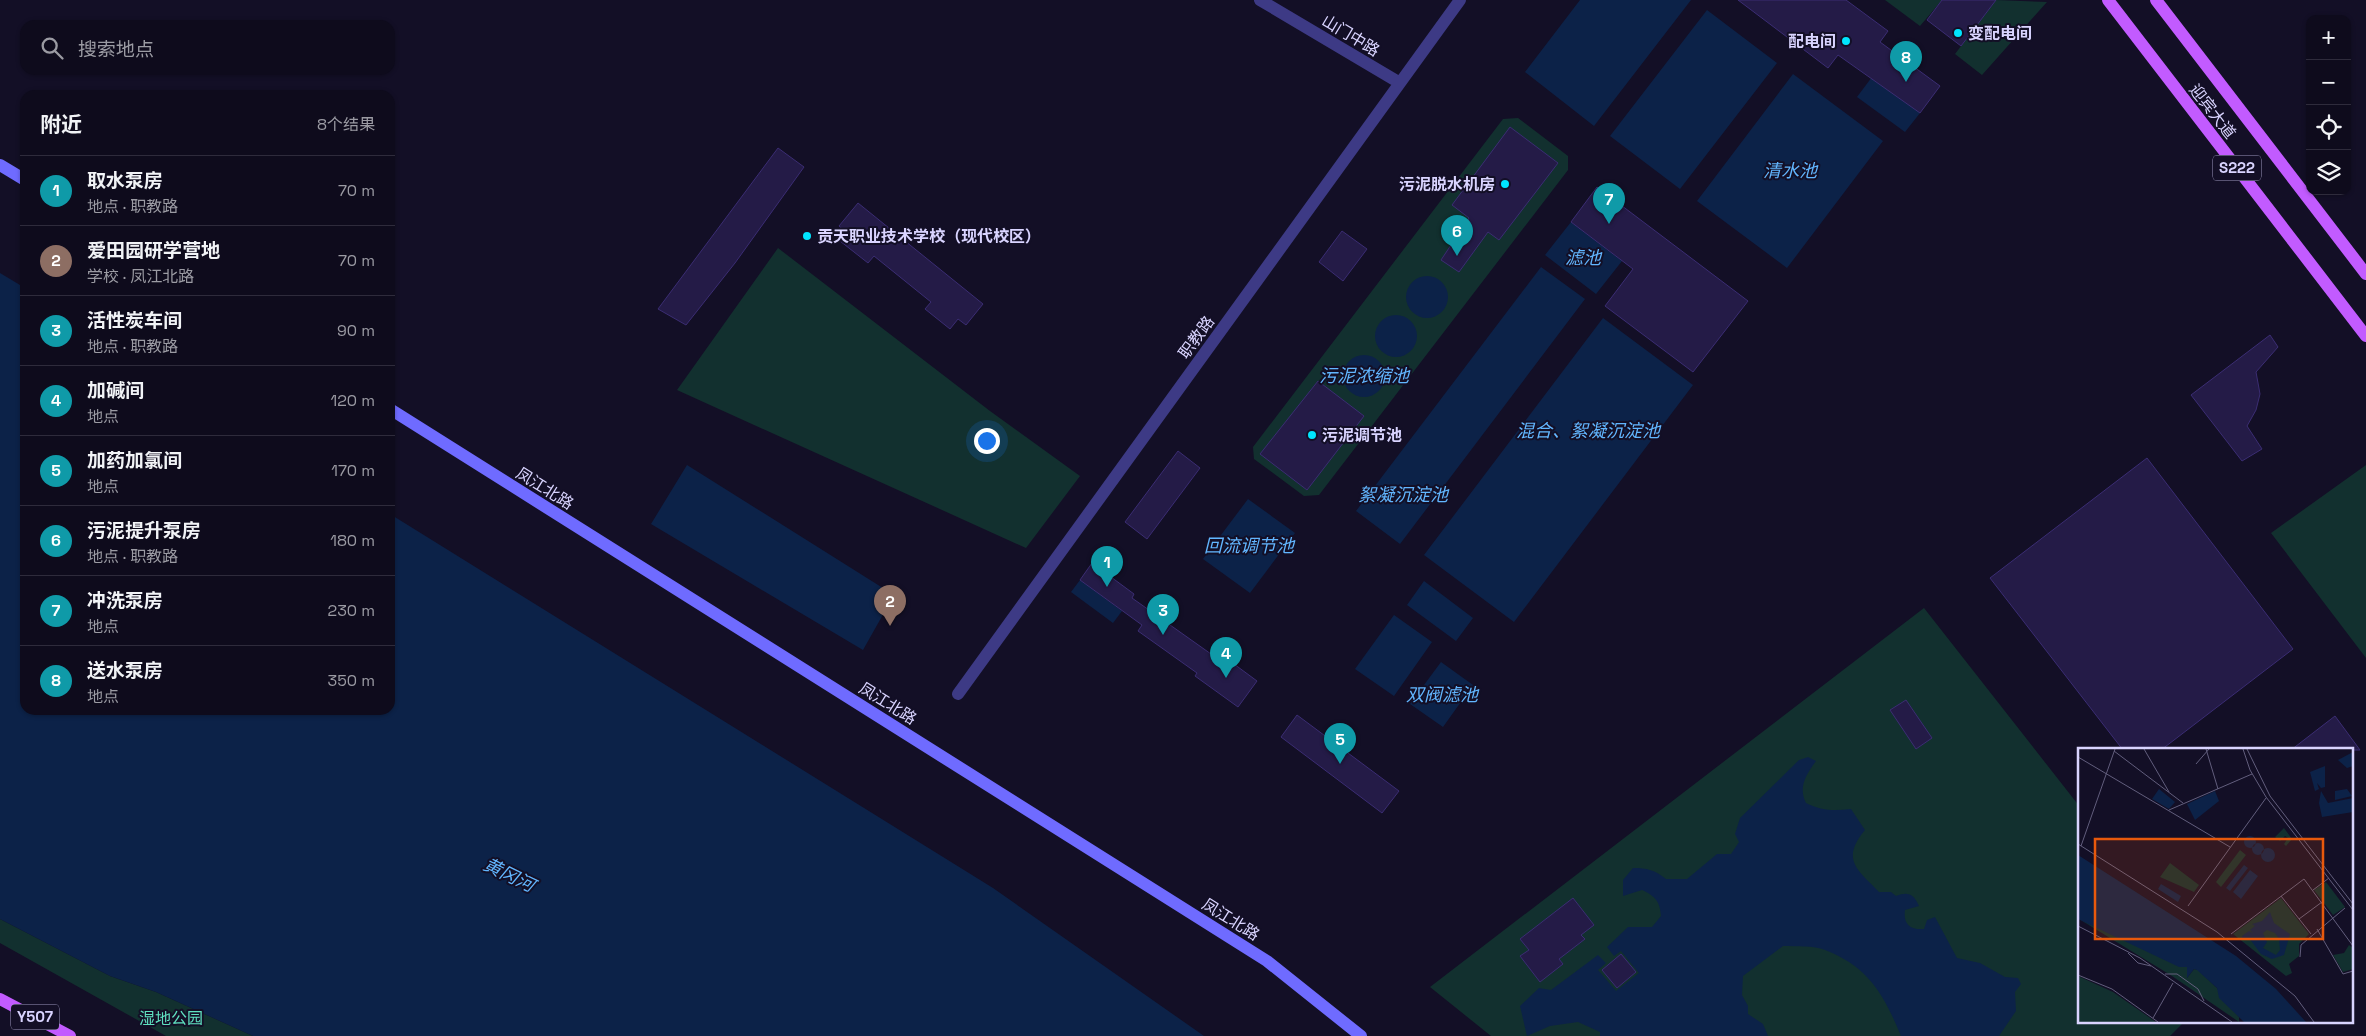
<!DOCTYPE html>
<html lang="zh">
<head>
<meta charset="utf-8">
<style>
  :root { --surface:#0e0b1c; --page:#1c1929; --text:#f1f3f6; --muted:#9b9ba3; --line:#2e2b3b; --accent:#00e5ff }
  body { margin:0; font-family:"Space Grotesk","Noto Sans SC",sans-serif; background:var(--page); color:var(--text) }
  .controls { position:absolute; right:15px; top:15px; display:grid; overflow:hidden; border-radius:10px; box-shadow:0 1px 4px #0004 }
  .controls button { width:45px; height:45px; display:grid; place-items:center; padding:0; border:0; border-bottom:1px solid var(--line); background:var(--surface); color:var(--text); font:25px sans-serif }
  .you { position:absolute; left:986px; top:440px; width:18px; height:18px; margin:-12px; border:4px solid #fff; border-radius:50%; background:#1a73e8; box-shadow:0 0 0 8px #1a73e833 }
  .badge { display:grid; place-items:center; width:32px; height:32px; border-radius:50%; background:var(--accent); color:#fff; font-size:16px; font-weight:700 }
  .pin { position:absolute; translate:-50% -41px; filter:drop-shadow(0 1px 2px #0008) }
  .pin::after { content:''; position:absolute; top:26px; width:18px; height:15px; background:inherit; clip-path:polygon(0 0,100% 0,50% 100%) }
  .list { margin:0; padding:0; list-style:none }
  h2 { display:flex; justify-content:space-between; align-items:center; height:65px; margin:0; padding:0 20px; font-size:21px }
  h2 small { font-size:16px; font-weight:400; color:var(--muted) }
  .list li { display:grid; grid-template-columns:32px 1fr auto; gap:15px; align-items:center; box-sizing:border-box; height:70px; padding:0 20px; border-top:1px solid var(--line) }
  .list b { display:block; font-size:19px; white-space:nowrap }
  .list p { margin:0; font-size:16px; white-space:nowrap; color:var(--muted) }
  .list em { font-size:16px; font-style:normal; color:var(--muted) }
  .icon { flex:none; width:28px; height:28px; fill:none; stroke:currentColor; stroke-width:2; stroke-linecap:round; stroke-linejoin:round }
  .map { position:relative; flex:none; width:2366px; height:1036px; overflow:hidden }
  .search { position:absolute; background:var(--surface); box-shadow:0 1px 4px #0004; left:20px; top:20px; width:375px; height:55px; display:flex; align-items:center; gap:12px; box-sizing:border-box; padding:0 18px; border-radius:15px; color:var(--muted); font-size:19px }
  .panel { position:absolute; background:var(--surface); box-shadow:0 1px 4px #0004; left:20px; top:90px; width:375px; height:625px; border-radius:15px }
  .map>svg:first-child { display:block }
</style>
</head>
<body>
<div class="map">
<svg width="2366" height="1036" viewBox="0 0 2366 1036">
  <rect width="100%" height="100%" fill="#130f26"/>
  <path fill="#12302f" d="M1885,0H1942L1920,26Z
    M1996,0L2047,2L1982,75L1955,54Z
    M1518,118L1568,156V170L1319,495L1304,496L1254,459L1253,447L1503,119Z
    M778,248L990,411L1080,476L1026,548L677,390Z
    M2366,465V658L2271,533Z
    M1924,608L2080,807V1022H2184L2170,1036H1491L1430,987Z
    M0,919L110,976L156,992L253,1036H166L0,943Z"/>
  <path fill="#0c2248" d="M1580,0H1691L1594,126L1525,72Z
    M1707,10L1777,63L1680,189L1610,136Z
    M1793,74L1883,141L1787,268L1697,201Z
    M1872,77L1920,113L1905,132L1857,97Z
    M1571,222L1622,261L1596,294L1545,255Z
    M1541,267L1585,299L1400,544L1356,511Z
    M0,273L25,288V710H390V514L993,888L1204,1036H253L156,992L110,976L0,919Z
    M1406 297a21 21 0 1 1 42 0a21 21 0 1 1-42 0Z
    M1375 336a21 21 0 1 1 42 0a21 21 0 1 1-42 0Z
    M1603,318L1693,385L1514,622L1424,555Z
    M1343 376a21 21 0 1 1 42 0a21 21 0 1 1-42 0Z
    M687,465L894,595L863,650L651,524Z
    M1248,499L1295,533L1250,593L1203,559Z
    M1080,580L1122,611L1113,623L1071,592Z
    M1424,581L1473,618L1456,641L1407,605Z
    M1394,615L1432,642L1394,696L1355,669Z
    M1441,662L1473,685L1443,727L1410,704Z
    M1808,757L1816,761C1806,775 1798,787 1806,803C1821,811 1835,811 1851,809L1865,830C1840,860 1858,870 1879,892H1891L1896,896C1908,891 1914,894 1919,906L1905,910C1903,924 1910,930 1924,929L1927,920L1935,917L1957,958L1980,963L2005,977L2018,978L2021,984L2015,992L2016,1011L1999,1036H1901C1884,995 1869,967 1825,950C1814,945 1796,947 1783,946L1743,976L1742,995L1748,1006V1014L1763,1024L1768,1036H1600V1032L1578,1022L1550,1026L1527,1036L1520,1006L1539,988L1551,990L1598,955L1606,963L1598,970L1616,991L1639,973L1621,951L1614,956L1607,947L1628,927H1652L1661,916C1660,901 1655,896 1642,890L1623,896V880L1633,868C1647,868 1655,870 1666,879H1687L1717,854H1731L1739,842L1735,834L1740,818L1799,760Z"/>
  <path fill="#241b47" stroke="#3b2d73" d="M1738,0H1846L1888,31L1880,42L1940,86L1920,113L1838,55L1828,68Z
    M1942,0H1996L1961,46L1927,20Z
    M1510,127L1558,163L1499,240L1488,232L1459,272L1441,260L1469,218L1452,205Z
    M778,148L804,167L735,263L686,325L658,309Z
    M1597,187L1748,301L1693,372L1605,306L1633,269L1571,222Z
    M858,203L983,304L966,325L958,319L950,329L925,309L931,302L874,256L868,263L840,241L847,233L839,226Z
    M1342,231L1367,249L1343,281L1319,262Z
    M2270,335L2278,347L2256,372L2260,394L2256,410L2247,426L2262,449L2242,461L2191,395Z
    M1318,381L1364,416L1307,490L1260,454Z
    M1178,451L1200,468L1147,539L1125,522Z
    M2147,458L2293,649L2161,750H2123L1990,578Z
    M1092,563L1134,594L1132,598L1211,654L1215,650L1257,681L1238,707L1195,676L1197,673L1138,631L1142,625L1080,580Z
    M1906,700L1932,738L1916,749L1890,710Z
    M1297,715L1399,791L1382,813L1281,737Z
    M2335,716L2360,750H2291Z
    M1573,898L1594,925L1581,935L1585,939L1559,959L1563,964L1540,982L1520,956L1529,950L1520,939Z
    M1621,954L1636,972L1617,988L1602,970Z"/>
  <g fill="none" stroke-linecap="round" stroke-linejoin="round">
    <path stroke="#3d3a85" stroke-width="12" d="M1260,0L1400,83
      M958,694L1460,0"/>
    <path stroke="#6f6bff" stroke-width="12" d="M0,165L25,180
      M390,409L1267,961L1361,1036"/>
    <path stroke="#c25bff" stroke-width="12" d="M2108,0L2366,336
      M2156,0L2366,274
      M0,999L70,1036"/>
  </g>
  <g fill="#00e5ff" stroke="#130f26" stroke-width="2">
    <circle cx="1958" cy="33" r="5"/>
    <circle cx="1846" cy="41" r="5"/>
    <circle cx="1505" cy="184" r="5"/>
    <circle cx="807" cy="236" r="5"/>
    <circle cx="1312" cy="435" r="5"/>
  </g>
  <g text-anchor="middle" stroke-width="4" stroke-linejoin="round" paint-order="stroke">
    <g fill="#130f26" stroke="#9e99be" stroke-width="1">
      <rect x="2213" y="155.5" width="48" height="25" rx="4"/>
      <rect x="11" y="1004.5" width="48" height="25" rx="4"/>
    </g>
    <g font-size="15" font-weight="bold" fill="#d9d4ff">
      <text x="2237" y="173">S222</text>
      <text x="35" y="1022">Y507</text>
    </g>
    <g font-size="16" font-weight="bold" fill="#d9d4ff" stroke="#130f26" text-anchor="start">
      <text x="1968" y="39">变配电间</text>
      <text x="1836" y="47" text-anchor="end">配电间</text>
      <text x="1495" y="190" text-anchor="end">污泥脱水机房</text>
      <text x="817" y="242">贡天职业技术学校（现代校区）</text>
      <text x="1322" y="441">污泥调节池</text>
    </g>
    <g font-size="16" fill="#d9d4ff" stroke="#130f26">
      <text transform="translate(1351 35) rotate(31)" y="6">山门中路</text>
      <text transform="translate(2213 111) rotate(52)" y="6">迎宾大道</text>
      <text transform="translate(1196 337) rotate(-54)" y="6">职教路</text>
      <text transform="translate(545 488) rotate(32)" y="6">凤江北路</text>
      <text transform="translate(888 703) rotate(32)" y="6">凤江北路</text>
      <text transform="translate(1231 919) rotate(32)" y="6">凤江北路</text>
    </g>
    <g font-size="16" fill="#5fe0c0" stroke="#130f26">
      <text x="171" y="1024">湿地公园</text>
    </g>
    <g font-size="18" font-style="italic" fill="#62b6ff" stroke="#130f26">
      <text x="1790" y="177">清水池</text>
      <text x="1583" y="264">滤池</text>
      <text x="1364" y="382">污泥浓缩池</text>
      <text x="1588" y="437">混合、絮凝沉淀池</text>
      <text x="1403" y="501">絮凝沉淀池</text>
      <text x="1249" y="552">回流调节池</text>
      <text x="1442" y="701">双阀滤池</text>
      <text transform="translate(509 875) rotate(26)" y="6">黄冈河</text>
    </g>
  </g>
  <g transform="translate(2078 748)">
    <rect width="275" height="275" fill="#130f26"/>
    <path d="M206,80L214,91L208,98L206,96L210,90L207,88L202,93L197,89ZM162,102L168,107L143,139L138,134ZM92,115L121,137L116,144L82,129ZM248,134L267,159L255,167L236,142ZM203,150L231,186L221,196V208L211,216L214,225L208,228L155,186ZM1,171L109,219V230L116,221L120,222L139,240L161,269V274L94,228ZM271,197L275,200V221L265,224L255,207L266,205ZM0,228L35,244L78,274H0Z" fill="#12302f"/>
    <path d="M275,4V18L269,20L260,12ZM247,18V39L243,40L239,35L241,41L237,43L232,24ZM81,41L97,54L91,61L74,51ZM269,41L274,48L257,52V43ZM137,43L141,53L117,72L109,56ZM243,43L250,55L275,50V64L244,69L241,55ZM166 94a6 6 0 1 1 12 0a6 6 0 1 1-12 0ZM174 101a6 6 0 1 1 12 0a6 6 0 1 1-12 0ZM183 107a7 7 0 1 1 14 0a7 7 0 1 1-14 0ZM0,107L158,208L198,241L228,274H166L141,250L139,240L119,222L116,221L109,230V219H101L0,171ZM166,117L170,120L152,143L148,140ZM172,122L180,128L163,151L155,144ZM83,136L103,148L100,154L80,141ZM192,164L196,175L212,186L206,207L194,211L183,206L171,190L164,191V188L171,183L175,185L172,182L177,178L174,176L184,173ZM189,182L197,185L201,191L202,202L198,207L185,200L189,194L185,185Z" fill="#0c2248" fill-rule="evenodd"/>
    <path fill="none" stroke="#625e7d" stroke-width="1" d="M66,1L91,44M128,1L140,41M165,1L172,22L188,49L275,162M169,1L192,48L275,156M36,3L105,55M0,9L152,99M118,16L131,1M91,62L174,26M0,96L139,184L217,248L236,274M3,98L37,1M235,142L251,130M203,148L233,186M110,158L188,50M221,171L244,154M0,178L62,210L154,274M239,181L265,226L275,223M153,186L226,131L275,198M50,205L60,215L73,218M222,209L223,197L267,160M87,226H99L120,241L126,253M0,227L34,241L80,274M75,270L95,235"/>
    <path fill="#e8590c" fill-opacity="0.15" stroke="#e8590c" stroke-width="2.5" d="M17,91H245V191H17Z"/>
    <rect width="275" height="275" fill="none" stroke="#d9d4ff" stroke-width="2.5"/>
  </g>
</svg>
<div class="controls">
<button>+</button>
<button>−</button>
<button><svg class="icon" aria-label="locate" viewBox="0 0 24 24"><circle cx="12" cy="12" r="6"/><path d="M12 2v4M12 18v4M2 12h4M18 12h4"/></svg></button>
<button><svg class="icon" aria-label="layers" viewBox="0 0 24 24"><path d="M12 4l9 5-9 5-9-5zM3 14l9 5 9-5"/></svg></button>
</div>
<div class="you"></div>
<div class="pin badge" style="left:1107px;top:587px;background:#0f9aa8">1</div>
<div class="pin badge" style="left:890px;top:626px;background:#8d6e63">2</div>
<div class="pin badge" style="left:1163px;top:635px;background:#0f9aa8">3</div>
<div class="pin badge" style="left:1226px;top:678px;background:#0f9aa8">4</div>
<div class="pin badge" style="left:1340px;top:764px;background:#0f9aa8">5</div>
<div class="pin badge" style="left:1457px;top:256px;background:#0f9aa8">6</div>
<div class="pin badge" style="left:1609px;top:224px;background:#0f9aa8">7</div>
<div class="pin badge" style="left:1906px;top:82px;background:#0f9aa8">8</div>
<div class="search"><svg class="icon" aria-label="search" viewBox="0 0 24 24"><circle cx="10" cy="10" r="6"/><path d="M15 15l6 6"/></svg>搜索地点</div>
<section class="panel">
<h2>附近<small>8个结果</small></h2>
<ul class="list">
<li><span class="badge" style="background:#0f9aa8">1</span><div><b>取水泵房</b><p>地点 · 职教路</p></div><em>70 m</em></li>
<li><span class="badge" style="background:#8d6e63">2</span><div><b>爱田园研学营地</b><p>学校 · 凤江北路</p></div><em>70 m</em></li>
<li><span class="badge" style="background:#0f9aa8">3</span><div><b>活性炭车间</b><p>地点 · 职教路</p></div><em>90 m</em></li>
<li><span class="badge" style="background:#0f9aa8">4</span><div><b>加碱间</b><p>地点</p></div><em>120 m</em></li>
<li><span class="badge" style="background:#0f9aa8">5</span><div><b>加药加氯间</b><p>地点</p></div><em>170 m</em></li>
<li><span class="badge" style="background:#0f9aa8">6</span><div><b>污泥提升泵房</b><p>地点 · 职教路</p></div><em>180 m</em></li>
<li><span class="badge" style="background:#0f9aa8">7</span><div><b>冲洗泵房</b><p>地点</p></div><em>230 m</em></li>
<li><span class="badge" style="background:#0f9aa8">8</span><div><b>送水泵房</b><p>地点</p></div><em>350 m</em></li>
</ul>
</section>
</div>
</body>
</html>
